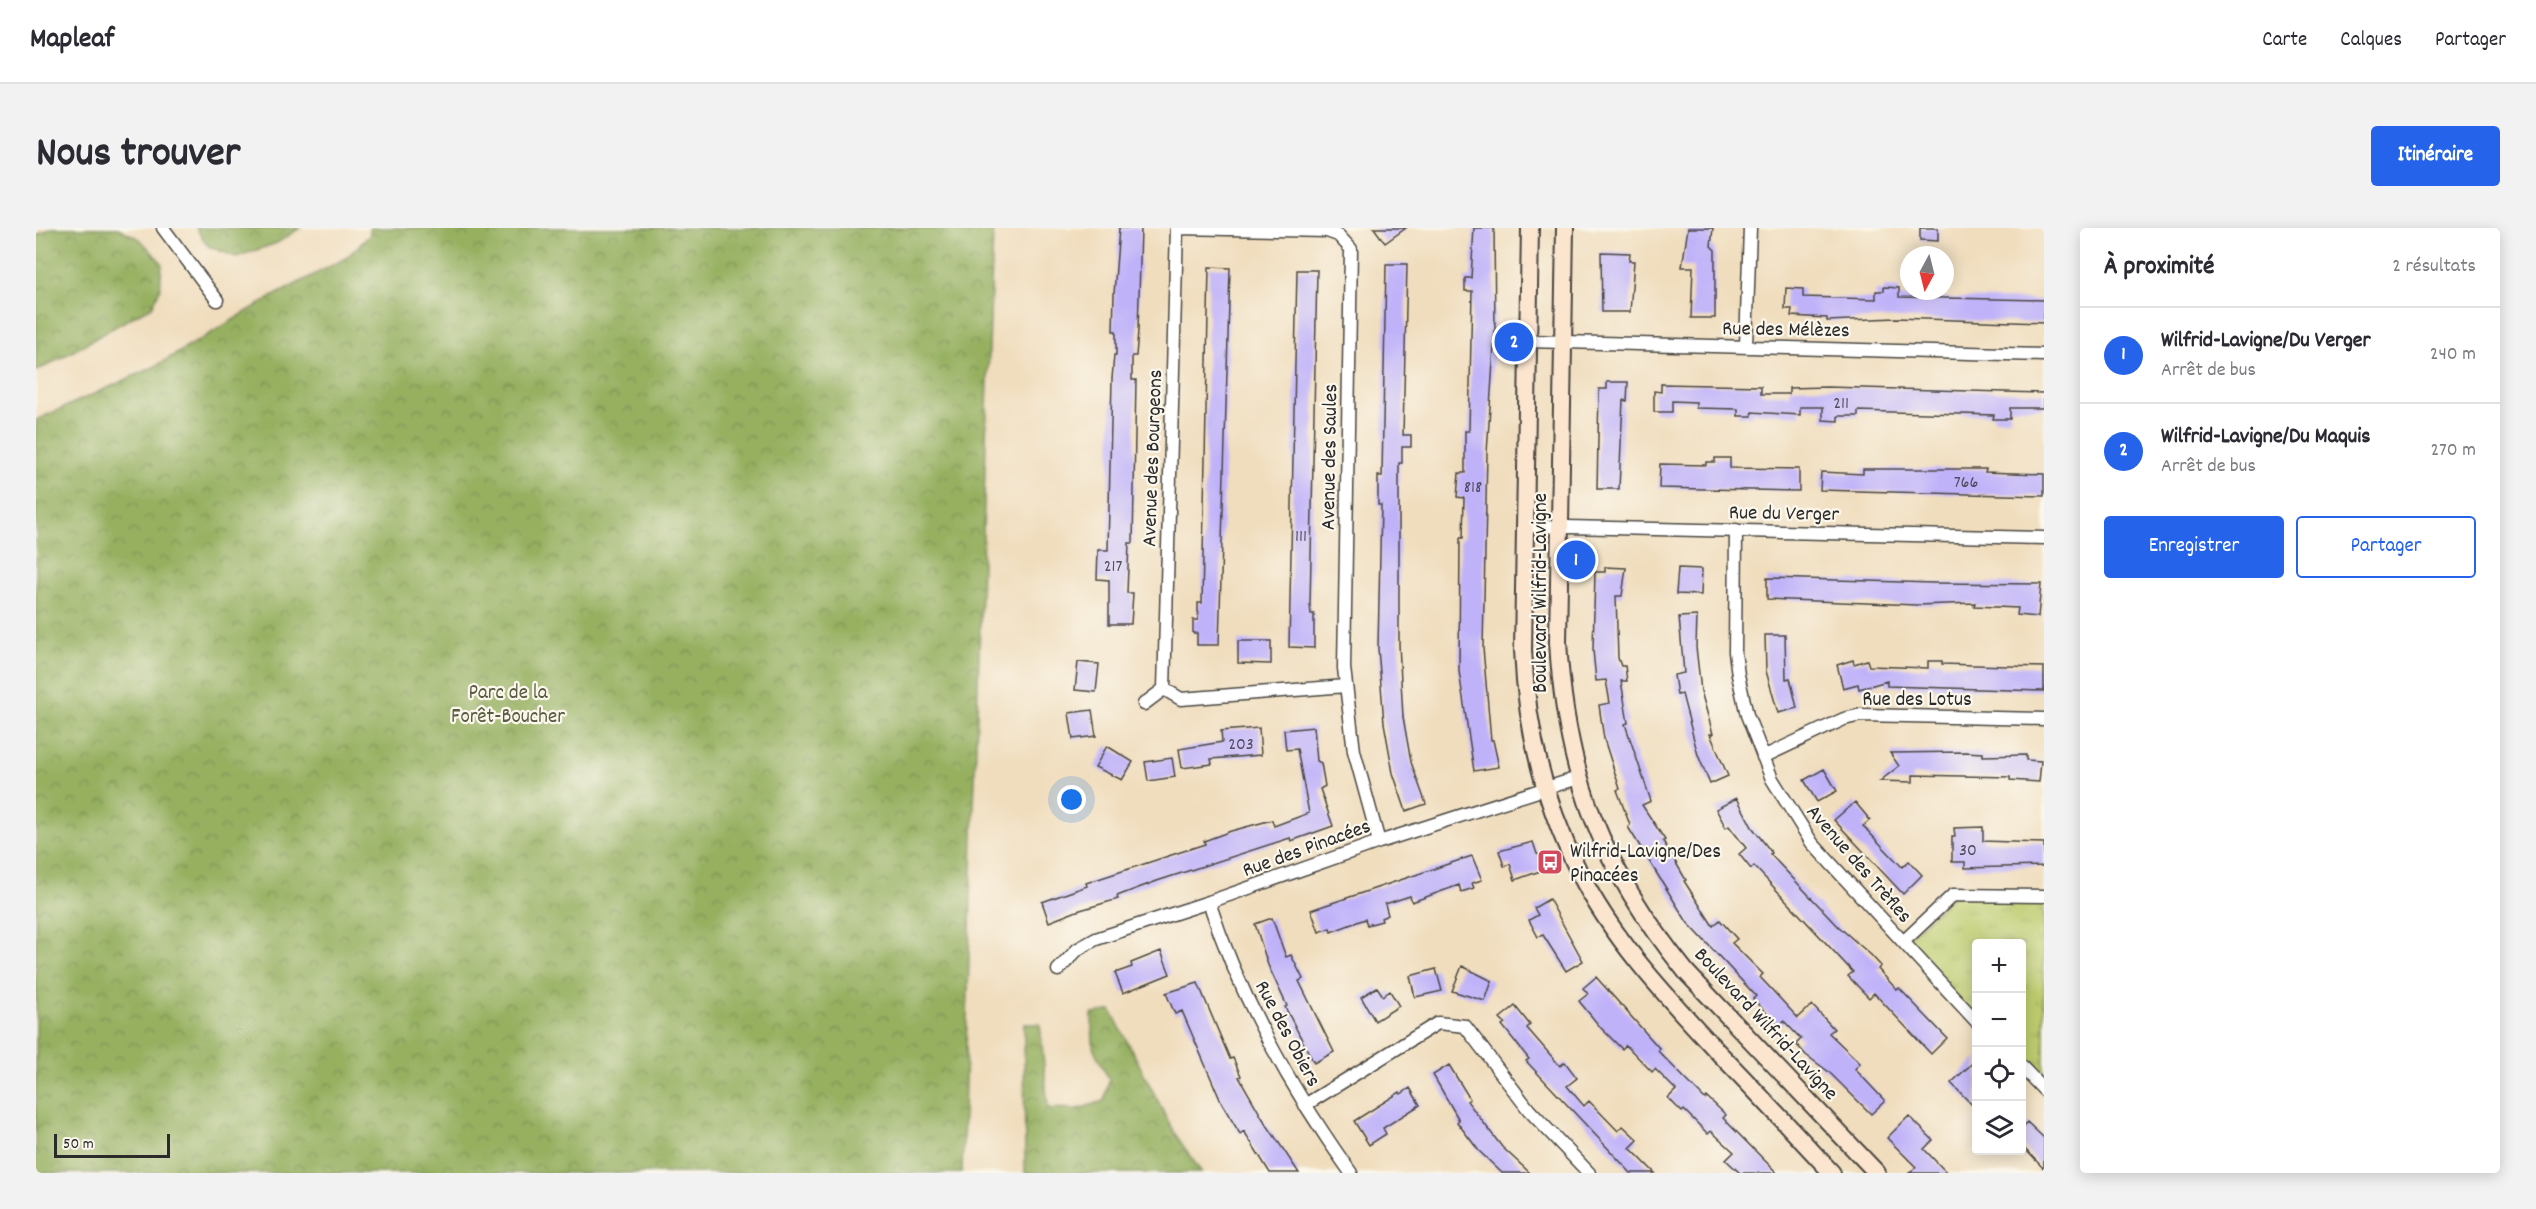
<!DOCTYPE html>
<html lang="fr">
<head>
<meta charset="utf-8">
<style>
  :root { --surface:#fff; --page:#f2f2f3; --text:#2b2b33; --muted:#7c7c81; --line:#e1e1e2; --accent:#2563eb }
  body { margin:0; font-family:Dekko,sans-serif; background:var(--page); color:var(--text) }
  .controls { position:absolute; right:18px; bottom:18px; display:grid; overflow:hidden; border-radius:6px; box-shadow:0 3px 15px #0003 }
  .controls button { width:54px; height:54px; display:grid; place-items:center; padding:0; border:0; border-bottom:2px solid var(--line); background:var(--surface); color:var(--text); font:30px sans-serif }
  .compass { position:absolute; left:1864px; top:18px; width:54px; height:54px; border-radius:50%; background:var(--surface); box-shadow:0 3px 15px #0003; rotate:187deg }
  .scale { position:absolute; left:18px; bottom:15px; width:116px; box-sizing:border-box; padding-left:6px; border:3px solid #2b2b2b; border-top:0; font-size:16px; line-height:21px; white-space:nowrap; color:#2b2b2b; -webkit-text-stroke:4px #fbf7ec; paint-order:stroke }
  .you { position:absolute; left:1036px; top:572px; width:21px; height:21px; margin:-15px; border:4px solid #fff; border-radius:50%; background:#1a73e8; box-shadow:0 0 0 9px #1a73e833 }
  .badge { display:grid; place-items:center; width:39px; height:39px; border-radius:50%; background:var(--accent); color:#fff; font-size:20px; font-weight:700 }
  .pin { position:absolute; translate:-50% -50%; border:3px solid #fff; box-shadow:0 2px 6px #0006 }
  .list { margin:0; padding:0; list-style:none }
  h2 { display:flex; justify-content:space-between; align-items:center; height:78px; margin:0; padding:0 24px; font-size:26px }
  h2 small { font-size:20px; font-weight:400; color:var(--muted) }
  .list li { display:grid; grid-template-columns:39px 1fr auto; gap:18px; align-items:center; box-sizing:border-box; height:96px; padding:0 24px; border-top:2px solid var(--line) }
  .list b { display:block; font-size:22px; white-space:nowrap }
  .list p { margin:0; font-size:20px; white-space:nowrap; color:var(--muted) }
  .list em { font-size:20px; font-style:normal; color:var(--muted) }
  .actions { display:flex; gap:12px; padding:18px 24px }
  .actions a { flex:1; padding:14px 0; border:2px solid var(--accent); border-radius:6px; text-align:center; font-size:21px; color:var(--accent) }
  .actions .main { background:var(--accent); color:#fff }
  .icon { flex:none; width:33px; height:33px; fill:none; stroke:currentColor; stroke-width:2; stroke-linecap:round; stroke-linejoin:round }
  .map { position:relative; flex:none; width:2008px; height:945px; overflow:hidden; border-radius:6px }
  header { display:flex; align-items:center; gap:36px; box-sizing:border-box; height:84px; padding:0 30px; background:var(--surface); border-bottom:2px solid var(--line) }
  header strong { font-size:28px }
  nav { display:flex; gap:33px; margin-inline-start:auto; font-size:21px }
  .intro { display:flex; align-items:center; justify-content:space-between; box-sizing:border-box; height:144px; padding:0 36px }
  h1 { margin:0; font-size:42px }
  .button { padding:15px 27px; border-radius:6px; background:var(--accent); color:#fff; font-size:21px; font-weight:700 }
  main { display:flex; gap:36px; padding:0 36px }
  aside { flex:1; background:var(--surface); border-radius:6px; box-shadow:0 3px 15px #0003 }
  .map>svg:first-child { display:block }
</style>
</head>
<body>
<header>
<strong>Mapleaf</strong>
<nav><a>Carte</a><a>Calques</a><a>Partager</a></nav>
</header>
<div class="intro"><h1>Nous trouver</h1><a class="button">Itinéraire</a></div>
<main>
<div class="map">
<svg width="2008" height="945" viewBox="0 0 2008 945">
  <defs>
    <pattern id="forest-crowns" width="20" height="18" patternUnits="userSpaceOnUse" patternTransform="scale(1.5)"><rect width="20" height="18" fill="#96b061"/><path d="M2 6a3 3 0 1 1 6 0M12 15a3 3 0 1 1 6 0" fill="none" stroke="#7b8f50"/></pattern>
    <pattern id="park-tufts" width="24" height="20" patternUnits="userSpaceOnUse" patternTransform="scale(1.5)"><rect width="24" height="20" fill="#becc6e"/><path d="M3 7l-1-3M5 7V3M7 7l1-3M15 17l-1-3M17 17v-4M19 17l1-3" fill="none" stroke="#a3af5f"/></pattern>
  </defs>
  <rect width="100%" height="100%" fill="#fbf7ec"/>
  <filter id="ink" filterUnits="userSpaceOnUse"><feTurbulence type="fractalNoise" baseFrequency=".0167" numOctaves="2"/><feDisplacementMap in="SourceGraphic" scale="12" xChannelSelector="R" yChannelSelector="G"/><feConvolveMatrix kernelMatrix="1 2 1 2 8 2 1 2 1" color-interpolation-filters="sRGB"/></filter>
  <filter id="wash" filterUnits="userSpaceOnUse"><feTurbulence type="fractalNoise" baseFrequency=".008" numOctaves="4" result="noise"/><feDisplacementMap in="SourceGraphic" scale="24" xChannelSelector="R" yChannelSelector="G"/><feGaussianBlur stdDeviation="1.35" result="paint"/><feColorMatrix in="noise" values="0 0 0 0 0 0 0 0 0 0 0 0 0 0 0 0 0 1.4 0 .05"/><feComposite in="paint" operator="in"/></filter>
  <g filter="url(#wash)">
    <rect width="100%" height="100%" fill="#f0ddbd"/>
    <path fill="url(#forest-crowns)" stroke="#606e46" stroke-width="1.5" d="M15,0H82L104,11L126,35L124,61L116,79C76,98 40,124 0,143V8Z
      M160,0H264L241,15L200,29L172,18Z
      M334,0H957L926,945H0V192L120,138L232,71L310,30L334,7Z
      M1075,782L1139,906L1166,945H989L988,796H1004L1012,880L1042,881L1068,873L1073,852L1057,819L1056,786Z"/>
    <path fill="url(#park-tufts)" stroke="#747c4c" stroke-width="1.5" d="M1917,667L2008,668V862L1986,839V716H1940V793L1867,714Z"/>
    <g id="blocks">
      <path fill="#c0b2f9" d="M1083,0H1105L1102,103L1100,128H1096V152H1100L1097,315H1093L1091,365H1097L1095,396H1073V352L1061,351L1062,322H1072L1076,151L1078,127H1080V103H1077L1078,66Z
        M1338,0H1370L1349,15Z
        M1438,0H1458L1459,103L1451,225L1447,420L1455,512H1457L1463,539L1438,543L1423,443L1424,310H1427L1428,270L1421,269L1423,245H1429V203H1433L1436,63H1429V50H1435Z
        M1652,0H1677L1675,18L1679,22V90H1655L1657,39H1646Z
        M1884,0H1902V13L1884,12Z
        M1565,24L1594,25L1593,33H1598L1594,84H1566Z
        M1350,36H1371L1367,207H1375V219H1366V235H1363V416L1367,489L1375,534L1390,576L1370,583L1357,545L1348,495L1342,420L1345,277H1342V248H1346Z
        M1173,39L1194,40L1183,417H1161V405H1157V392H1162V375H1166Z
        M1261,42H1281L1274,377L1275,386H1278V420L1253,419Z
        M1848,59L1863,60V69L2008,72V95L1860,90L1791,93V90L1755,88L1756,81H1749L1750,60L1767,61V69L1840,71V63H1848Z
        M1571,154H1592L1591,173L1587,172L1583,261H1561L1563,161H1571Z
        M1625,156L1725,158V166H1753V160L1791,159L2008,165V180H1974V191H1957L1958,187L1822,183V188H1802V193L1787,192V179H1764V187L1716,184V188H1702V181L1660,180V174L1636,173V184H1618V163L1625,164Z
        M1679,230H1694V240L1763,241V263L1623,260L1624,236L1670,237V234H1679Z
        M1827,241H1950L1949,244L2008,246V268L1784,262L1785,244L1827,246Z
        M1569,339L1590,340L1586,368H1580L1582,430L1585,438H1589L1591,453H1585L1592,495L1589,496L1615,573L1606,577L1629,612L1627,613L1650,652L1648,653L1677,698L1684,692L1701,711L1696,715L1727,746L1724,749L1762,790L1776,777L1798,801L1793,805L1824,835L1819,841L1849,873L1835,886L1793,844L1770,827L1760,816L1765,811L1748,793L1743,798L1717,771L1720,768L1651,694L1592,599L1594,597L1581,562L1584,561L1568,511L1563,477L1574,475L1570,452L1560,453L1557,422L1559,344H1569Z
        M1642,340L1666,341L1665,367L1640,366Z
        M1731,350L1897,355L2005,356L2002,389L1981,387L1982,380L1938,378L1939,375L1881,377L1731,371Z
        M1661,388L1660,419L1665,463L1677,506H1674L1692,548L1674,556L1662,527L1646,466L1641,467L1638,447L1648,445L1643,389Z
        M1729,407H1749L1750,451L1754,450L1761,480L1742,485L1730,443Z
        M1202,413H1235V436L1202,435Z
        M1817,432L1818,436L1831,432L1833,438L1892,440V433H1906V436L2008,439V463L1851,458V453L1823,461L1822,456L1807,460L1801,437Z
        M1042,434L1063,436L1060,464L1039,462Z
        M1056,482L1060,508L1037,511L1033,485Z
        M1278,499L1281,533L1285,535L1289,558L1284,561L1297,598L1255,613L1254,610L1121,653L1081,668L1082,671L1041,683L1013,694L1006,674L1051,658L1050,655L1169,616L1168,613L1195,603L1236,592L1238,598L1273,585L1261,521L1250,522L1248,502Z
        M1223,500L1225,527L1175,531L1176,536L1146,540L1143,521L1186,514L1185,503Z
        M1071,518L1097,534L1086,552L1059,539Z
        M1929,524L1947,525V528L1990,527V532L2005,533L2003,554L1974,552V549L1877,547V554L1844,553L1863,538L1854,525Z
        M1136,530L1139,549L1112,553L1109,534Z
        M1788,541L1801,563L1781,574L1768,552Z
        M1701,570L1716,599L1736,625L1734,626L1803,699L1835,727L1845,738L1842,741L1861,762L1863,760L1911,810L1895,826L1838,765L1833,770L1812,748L1817,744L1718,638L1715,641L1703,626L1710,620L1693,598L1690,600L1680,581Z
        M1819,574L1834,592L1827,598L1866,639L1873,633L1886,647L1867,666L1798,592Z
        M1947,599V613L2008,615V638L1929,640V634H1916V609H1919L1918,600Z
        M1497,614L1501,626L1506,628L1503,633L1507,642L1479,652L1474,636L1468,638L1463,623Z
        M1436,628L1446,652L1436,655L1438,660L1425,664L1423,657L1376,674L1374,668L1349,676L1352,687L1345,690L1346,693L1331,697L1329,691L1295,704L1294,700L1283,704L1275,682Z
        M1513,671L1547,733L1530,743L1507,707L1502,709L1493,692L1502,687L1498,680Z
        M1236,690L1250,729L1255,727L1267,751L1263,753L1298,824L1278,835L1249,779L1251,778L1232,737L1219,696Z
        M1125,723L1134,746L1087,765L1079,745L1096,739L1095,735Z
        M1426,738L1456,753L1449,773L1416,763Z
        M1400,741L1406,763L1379,769L1374,748Z
        M1560,749L1624,821L1622,823L1669,871L1671,869L1690,887L1687,890L1741,945H1704L1690,932L1698,924L1675,903L1672,906L1648,882L1646,884L1632,870L1640,862L1619,841L1616,844L1590,817L1586,821L1565,800L1543,773L1552,766L1547,760Z
        M1162,755L1194,831L1197,830L1205,848L1203,849L1227,891L1263,945H1234L1208,903L1204,906L1186,876L1146,783L1139,786L1130,765Z
        M1341,759L1347,768L1354,763L1363,778L1339,793L1325,769Z
        M1479,778L1494,797L1491,800L1524,838L1529,834L1541,850L1531,858L1548,878L1553,873L1582,903L1587,898L1602,912L1594,920L1619,945H1595L1490,833L1493,831L1466,797L1469,795L1464,790Z
        M1941,831V882L1915,855Z
        M1413,837L1434,871L1431,873L1466,919L1494,945H1466L1443,923L1421,894L1423,892L1397,847Z
        M1374,860L1384,877L1347,900L1350,906L1333,917L1318,893L1364,864L1365,866Z
        M1873,888L1897,912L1888,921L1911,945H1873L1880,939L1851,910Z
        M1991,894L2008,910V941L1986,918V900Z"/>
    </g>
  </g>
  <g filter="url(#ink)">
    <use href="#blocks" fill-opacity="0" stroke="#494641" stroke-width="1.5"/>
    <g fill="none" stroke-linecap="round" stroke-linejoin="round">
      <g stroke="#494641" stroke-width="15">
        <path id="street" d="M127,0L181,72
          M1141,0L1291,3L1302,7L1315,21L1308,440L1318,523L1343,614
          M1491,113L2008,127
          M1710,118L1714,0
          M1487,298L2008,310
          M1700,302L1699,424L1702,447L1711,487L1736,551L1776,615L1940,793
          M1128,461L1141,0
          M1128,461L1145,471L1310,458
          M1108,476L1128,461
          M1727,529L1808,491L1825,487L2008,491
          M1173,674C1205,773 1255,861 1315,945
          M1867,714L1917,667L2008,668
          M1022,742L1042,721L1060,711L1173,674L1343,614L1542,550
          M1986,839L2008,862
          M1269,877L1402,795L1429,798L1493,882L1553,945"/>
      </g>
      <g stroke="#494641" stroke-width="20">
        <path id="secondary" d="M1494,0L1487,422C1490,499 1508,574 1543,644C1577,712 1630,768 1681,823C1720,863 1758,904 1796,945
          M1529,0L1522,414C1530,549 1565,639 1651,745L1841,945"/>
      </g>
      <use href="#street" stroke="#fff" stroke-width="12"/>
      <use href="#secondary" stroke="#fce5cf" stroke-width="16"/>
    </g>
  </g>
  <defs>
    <g id="bus-square" transform="scale(1.35)"><rect x="-9" y="-9" width="18" height="18" rx="4" fill="#d1495b" stroke="#fbf7ec"/><path d="M-5-6H5V4H4V6H2V4H-2V6H-4V4H-5ZM-3.5-4V0h7V-4ZM-3.5 1.2v1.5H-2V1.2ZM2 1.2v1.5H3.5V1.2Z" fill="#fff"/></g>
  </defs>
  <g fill-rule="evenodd">
    <use href="#bus-square" x="1514" y="634"/>
  </g>
  <g text-anchor="middle" stroke-width="4.5" stroke-linejoin="round" paint-order="stroke">
    <g font-size="18" fill="#504d5e">
      <text x="1805" y="180">211</text>
      <text x="1930" y="259">766</text>
      <text x="1437" y="264">818</text>
      <text x="1265" y="313">111</text>
      <text x="1077" y="343">217</text>
      <text x="1205" y="521">203</text>
      <text x="1932" y="627">30</text>
    </g>
    <g font-size="21" fill="#2b2b2b" stroke="#fbf7ec">
      <text transform="translate(1750 100) rotate(1)" y="7">Rue des Mélèzes</text>
      <text transform="translate(1292 229) rotate(-89)" y="7">Avenue des Saules</text>
      <text transform="translate(1115 230) rotate(-88)" y="7">Avenue des Bourgeons</text>
      <text transform="translate(1748 284) rotate(1)" y="7">Rue du Verger</text>
      <text transform="translate(1503 365) rotate(-90)" y="7">Boulevard Wilfrid-Lavigne</text>
      <text x="1881" y="477">Rue des Lotus</text>
      <text transform="translate(1270 619) rotate(-20)" y="7">Rue des Pinacées</text>
      <text transform="translate(1824 635) rotate(49)" y="7">Avenue des Trèfles</text>
      <text transform="translate(1731 795) rotate(47)" y="7">Boulevard Wilfrid-Lavigne</text>
      <text transform="translate(1253 805) rotate(62)" y="7">Rue des Obiers</text>
    </g>
    <g font-size="21" fill="#575b3f" stroke="#fbf7ec">
      <text x="472" y="470">Parc de la<tspan x="472" dy="24">Forêt-Boucher</tspan></text>
    </g>
    <g font-size="21" fill="#2b2b2b" stroke="#fbf7ec" text-anchor="start">
      <text x="1534" y="629">Wilfrid-Lavigne/Des<tspan x="1534" dy="24">Pinacées</tspan></text>
    </g>
  </g>
</svg>
<div class="controls">
<button>+</button>
<button>−</button>
<button><svg class="icon" aria-label="locate" viewBox="0 0 24 24"><circle cx="12" cy="12" r="6"/><path d="M12 2v4M12 18v4M2 12h4M18 12h4"/></svg></button>
<button><svg class="icon" aria-label="layers" viewBox="0 0 24 24"><path d="M12 4l9 5-9 5-9-5zM3 14l9 5 9-5"/></svg></button>
</div>
<svg class="compass" viewBox="-18 -18 36 36"><path d="M0-13l5 13h-10z" fill="#e53935"/><path d="M0 13l5-13h-10z" fill="#7c7c81"/></svg>
<div class="scale">50 m</div>
<div class="you"></div>
<div class="pin badge" style="left:1540px;top:332px">1</div>
<div class="pin badge" style="left:1478px;top:114px">2</div>
</div>
<aside>
<h2>À proximité<small>2 résultats</small></h2>
<ul class="list">
<li><span class="badge">1</span><div><b>Wilfrid-Lavigne/Du Verger</b><p>Arrêt de bus</p></div><em>240 m</em></li>
<li><span class="badge">2</span><div><b>Wilfrid-Lavigne/Du Maquis</b><p>Arrêt de bus</p></div><em>270 m</em></li>
</ul>
<div class="actions"><a class="main">Enregistrer</a><a>Partager</a></div>
</aside>
</main>
</body>
</html>
